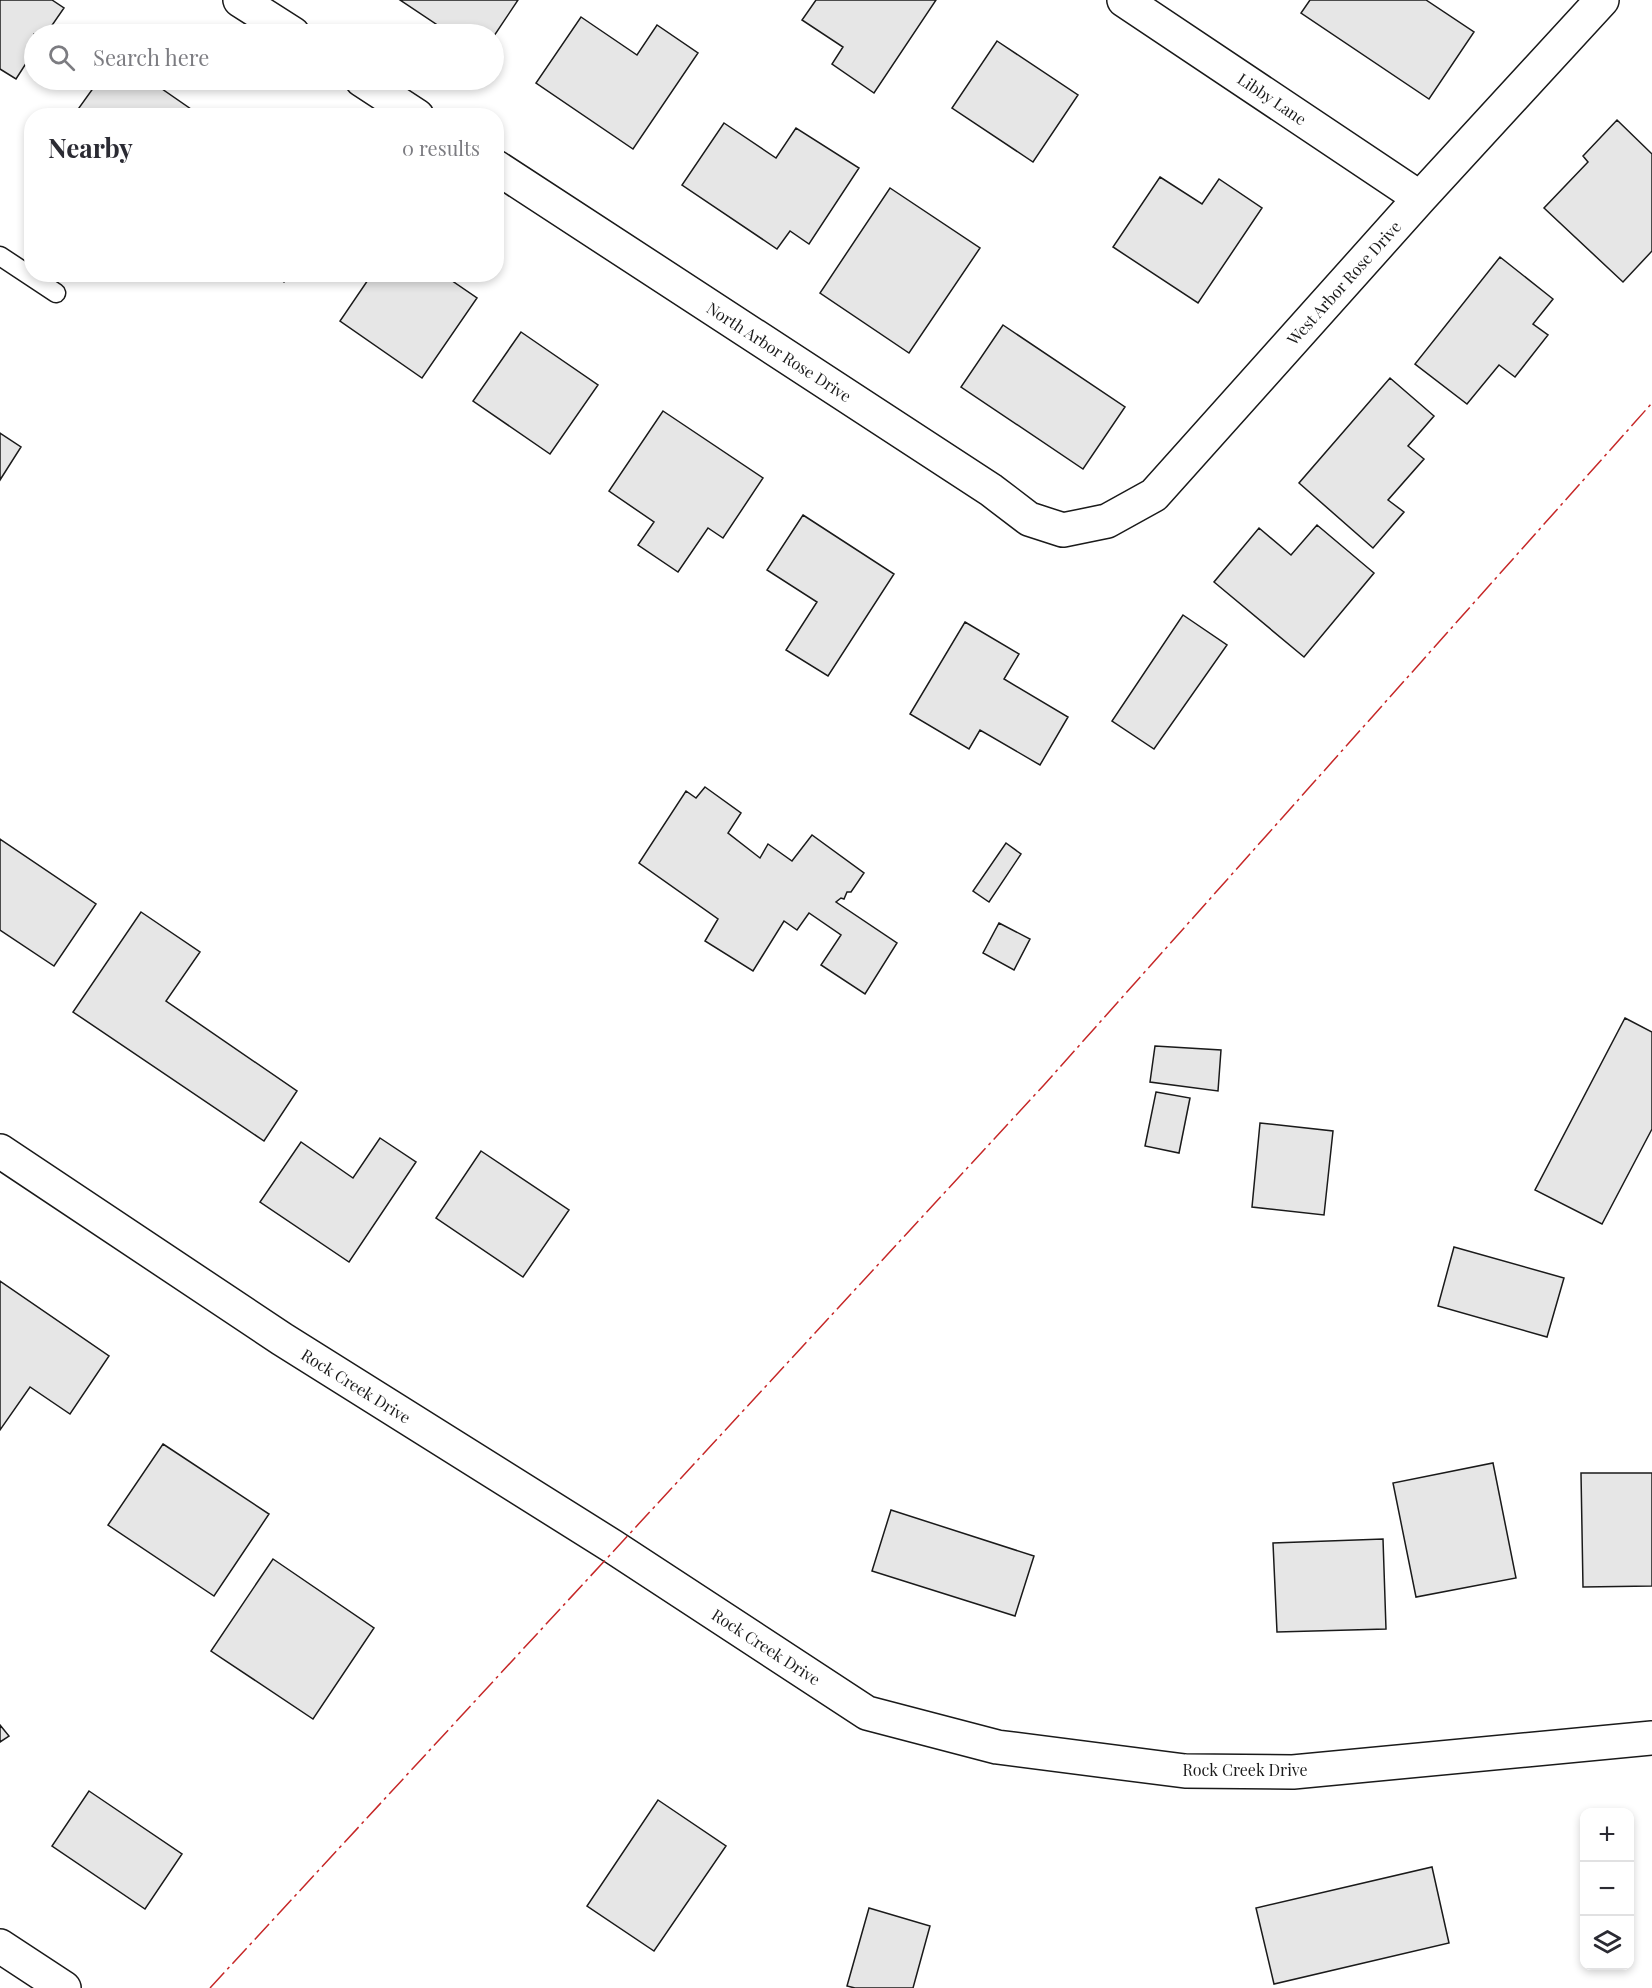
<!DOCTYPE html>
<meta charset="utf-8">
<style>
body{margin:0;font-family:"Playfair Display",serif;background:#f2f2f3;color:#2b2b33}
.controls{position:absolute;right:18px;bottom:18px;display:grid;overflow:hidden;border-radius:12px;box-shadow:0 3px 9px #0003}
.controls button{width:54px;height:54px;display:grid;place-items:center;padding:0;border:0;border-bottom:2px solid #e1e1e2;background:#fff;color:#2b2b33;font:30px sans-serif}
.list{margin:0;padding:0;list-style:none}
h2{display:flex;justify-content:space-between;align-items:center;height:78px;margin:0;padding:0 24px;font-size:26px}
h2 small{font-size:20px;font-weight:400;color:#7c7c81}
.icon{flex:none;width:33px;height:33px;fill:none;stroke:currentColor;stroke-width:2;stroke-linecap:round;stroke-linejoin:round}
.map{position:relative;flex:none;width:1652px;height:1988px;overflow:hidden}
.search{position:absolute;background:#fff;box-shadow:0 3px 9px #0003;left:24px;top:24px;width:480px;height:66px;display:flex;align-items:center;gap:15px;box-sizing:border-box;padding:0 21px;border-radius:33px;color:#7c7c81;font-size:22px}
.panel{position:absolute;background:#fff;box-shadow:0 3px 9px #0003;left:24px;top:108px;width:480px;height:174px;border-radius:24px}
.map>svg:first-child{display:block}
.building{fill:#e6e6e6;stroke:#1a1a1a;stroke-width:1.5}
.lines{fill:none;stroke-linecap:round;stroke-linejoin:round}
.service-casing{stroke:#1a1a1a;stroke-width:21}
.minor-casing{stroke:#1a1a1a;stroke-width:36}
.service{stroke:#fff;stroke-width:18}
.minor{stroke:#fff;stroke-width:33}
.power{stroke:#c62828;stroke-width:1.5;stroke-dasharray:21 4.5 3 4.5;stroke-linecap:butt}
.labels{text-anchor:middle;stroke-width:4.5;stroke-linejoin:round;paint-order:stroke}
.street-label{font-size:16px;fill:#1a1a1a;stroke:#fff}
</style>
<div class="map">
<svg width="1652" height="1988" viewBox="0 0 1652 1988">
<rect width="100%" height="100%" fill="#fff"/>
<path class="building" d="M0,0H52L64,8L46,34H34V51L16,79L0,69Z
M400,0H518L494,36L451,34Z
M816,0H936L874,93L832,64L843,47L802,20Z
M1310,0H1426L1474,32L1429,99L1301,13Z
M581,17L637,55L657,25L698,53L633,149L536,83Z
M997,41L1078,95L1033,162L952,108Z
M99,80H149L201,116H81L76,112Z
M1617,120L1652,154V251L1623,282L1544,208L1588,162L1583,156Z
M724,123L776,158L796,128L859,168L809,244L790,231L777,249L682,185Z
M1160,177L1202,204L1219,179L1262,208L1198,303L1113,247Z
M890,188L980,248L909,353L820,293Z
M1500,257L1553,299L1533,324L1548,335L1515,377L1499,365L1467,404L1415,364Z
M273,274H290L284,282Z
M372,274H442L477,298L422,378L340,321Z
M1003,325L1125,407L1083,469L961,387Z
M521,332L598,385L550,454L473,401Z
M1390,378L1434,416L1408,446L1424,459L1388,500L1404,512L1373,548L1299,483Z
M663,411L763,478L723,538L708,528L678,572L638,545L654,522L609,491Z
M0,433L21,447L0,480Z
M803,515L894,574L828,676L786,650L817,602L767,570Z
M1317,525L1374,573L1304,657L1214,582L1259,528L1291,555Z
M1183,615L1227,645L1154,749L1112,721Z
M965,622L1019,654L1004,679L1068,717L1040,765L980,730L969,749L910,714Z
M705,787L741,813L728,833L760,858L768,844L792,861L812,835L864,873L851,892H847L844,899L841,898L836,902L897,943L865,994L821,965L841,935L809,913L797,930L784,921L753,971L705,941L718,919L639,863L686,791L696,798Z
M0,839L96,904L54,966L0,930Z
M1006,843L1021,854L989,902L973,891Z
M141,912L200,952L166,1001L297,1091L264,1141L73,1012Z
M999,923L1030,939L1014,970L983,953Z
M1625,1018L1652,1032V1129L1602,1224L1535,1190Z
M1155,1046L1221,1050L1218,1091L1150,1082Z
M1156,1092L1190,1098L1179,1153L1145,1146Z
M1260,1123L1333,1131L1324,1215L1252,1207Z
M380,1138L416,1162L349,1262L260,1202L301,1142L353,1178Z
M481,1151L569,1210L523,1277L436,1218Z
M1454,1247L1564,1278L1547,1337L1438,1306Z
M0,1281L109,1356L70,1414L30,1387L0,1430Z
M163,1444L269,1514L214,1596L108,1525Z
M1493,1463L1516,1578L1416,1597L1393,1483Z
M1581,1473H1652V1586L1583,1587Z
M891,1510L1034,1556L1015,1616L872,1571Z
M1383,1539L1386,1629L1277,1632L1273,1543Z
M273,1559L374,1628L313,1719L211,1651Z
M0,1725L9,1736L0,1742Z
M89,1791L182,1854L145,1909L52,1846Z
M658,1800L726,1846L654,1951L587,1906Z
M1432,1867L1449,1943L1274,1984L1256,1908Z
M869,1908L930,1926L913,1988H855L847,1986Z"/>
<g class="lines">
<g class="service-casing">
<path id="service" d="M0,256L56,293"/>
</g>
<g class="minor-casing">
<path id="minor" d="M240,0L293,34
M1124,0L1420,198
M362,80L417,116
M496,167L991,490L1029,519L1063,530L1107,521L1154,495L1420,198L1602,0
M0,1151L282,1339L612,1546L867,1713L997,1747L1185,1771L1293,1772L1652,1738
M0,1946L64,1988"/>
</g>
<use href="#service" class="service"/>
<use href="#minor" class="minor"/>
<path class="power" d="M210,1988L1044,1085L1652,403"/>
</g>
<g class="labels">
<g class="street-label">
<text transform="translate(1272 99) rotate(34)" y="6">Libby Lane</text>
<text transform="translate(1344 283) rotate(-48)" y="6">West Arbor Rose Drive</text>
<text transform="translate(779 352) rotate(33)" y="6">North Arbor Rose Drive</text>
<text transform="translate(356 1386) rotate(32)" y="6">Rock Creek Drive</text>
<text transform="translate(766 1647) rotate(33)" y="6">Rock Creek Drive</text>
<text x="1245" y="1776">Rock Creek Drive</text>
</g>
</g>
</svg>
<div class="controls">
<button>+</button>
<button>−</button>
<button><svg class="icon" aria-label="layers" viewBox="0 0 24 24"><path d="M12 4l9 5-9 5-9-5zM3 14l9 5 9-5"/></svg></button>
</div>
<div class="search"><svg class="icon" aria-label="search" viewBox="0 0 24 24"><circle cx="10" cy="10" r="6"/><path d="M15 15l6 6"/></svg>Search here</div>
<section class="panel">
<h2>Nearby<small>0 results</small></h2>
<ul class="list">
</ul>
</section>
</div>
